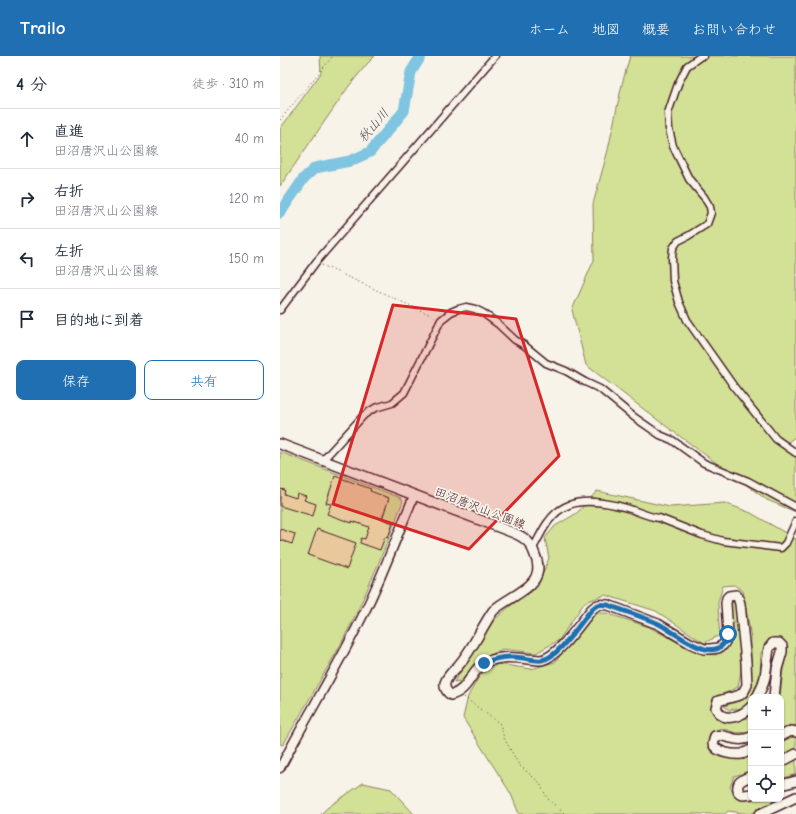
<!DOCTYPE html>
<html lang="ja">
<meta charset="utf-8">
<style>
body{margin:0;font-family:"Comic Neue","Klee One",sans-serif;background:#f6f6f7;color:#1f2937}
.controls{position:absolute;right:12px;bottom:12px;display:grid;overflow:hidden;border-radius:8px;box-shadow:0 1px 3px #0004}
.controls button{width:36px;height:36px;display:grid;place-items:center;padding:0;border:0;border-bottom:1px solid #e0e1e3;background:#fff;color:#1f2937;font:20px sans-serif}
.stop{position:absolute;width:12px;height:12px;margin:-9px;border:3px solid #1f6fb2;border-radius:50%;background:#fff}
.stop.end{background:#1f6fb2;border-color:#fff;box-shadow:0 1px 4px #0008}
.list{margin:0;padding:0;list-style:none}
h2{display:flex;justify-content:space-between;align-items:center;height:52px;margin:0;padding:0 16px;font-size:17px}
h2 small{font-size:13px;font-weight:400;color:#747a83}
.list li{display:grid;grid-template-columns:26px 1fr auto;gap:12px;align-items:center;box-sizing:border-box;height:60px;padding:0 16px;border-top:1px solid #e0e1e3}
.list b{display:block;font-size:15px;white-space:nowrap}
.list p{margin:0;font-size:13px;white-space:nowrap;color:#747a83}
.list em{font-size:13px;font-style:normal;color:#747a83}
.actions{display:flex;gap:8px;padding:12px 16px}
.actions a{flex:1;padding:9px 0;border:1px solid #1f6fb2;border-radius:8px;text-align:center;font-size:14px;color:#1f6fb2}
.actions .main{background:#1f6fb2;color:#fff}
.icon{flex:none;width:22px;height:22px;fill:none;stroke:currentColor;stroke-width:2;stroke-linecap:round;stroke-linejoin:round}
.map{position:relative;flex:none;width:516px;height:758px;overflow:hidden}
header{display:flex;align-items:center;gap:24px;box-sizing:border-box;height:56px;padding:0 20px;background:#1f6fb2;color:#fff}
header strong{font-size:19px}
nav{display:flex;gap:22px;margin-inline-start:auto;font-size:14px}
main{display:flex}
aside{flex:1;background:#fff}
.map>svg:first-child{display:block}
.green{fill:#d2e195;stroke:#8e8060}
.lines{fill:none;stroke-linecap:round;stroke-linejoin:round}
.river{stroke:#7fc4e0;stroke-width:11}
.building{fill:#e9c99c;stroke:#4a1f2b}
.minor-casing{stroke:#4a1f2b;stroke-width:9}
.tertiary-casing{stroke:#4a1f2b;stroke-width:11}
.secondary-casing{stroke:#4a1f2b;stroke-width:12}
.path{stroke:#4a1f2b;stroke-width:1;stroke-dasharray:1 3;stroke-linecap:butt}
.minor{stroke:#f7f3e8;stroke-width:6}
.tertiary{stroke:#f7f3e8;stroke-width:8}
.secondary{stroke:#f7f3e8;stroke-width:9}
.route{stroke:#1f6fb2;stroke-width:5}
.marked{fill:#d62828;fill-opacity:0.2;stroke:#d62828;stroke-width:3;stroke-linejoin:round}
.labels{text-anchor:middle;stroke-width:3.5;stroke-linejoin:round;paint-order:stroke}
.street-label{font-size:12px;fill:#4a1f2b;stroke:#f7f3e8}
.water-label{font-size:13px;font-style:italic;fill:#5a5161;stroke:#f7f3e8}
</style>
<header>
<strong>Trailo</strong>
<nav><a>ホーム</a><a>地図</a><a>概要</a><a>お問い合わせ</a></nav>
</header>
<main>
<aside>
<h2>4 分<small>徒歩 · 310 m</small></h2>
<ul class="list">
<li><svg class="icon" aria-label="ahead" viewBox="0 0 24 24"><path d="M12 20V5M6 11l6-6 6 6"/></svg><div><b>直進</b><p>田沼唐沢山公園線</p></div><em>40 m</em></li>
<li><svg class="icon" aria-label="right" viewBox="0 0 24 24"><path d="M7 20v-9h11M14 6l5 5-5 5"/></svg><div><b>右折</b><p>田沼唐沢山公園線</p></div><em>120 m</em></li>
<li><svg class="icon" aria-label="left" viewBox="0 0 24 24"><path d="M17 20v-9H6M10 6l-5 5 5 5"/></svg><div><b>左折</b><p>田沼唐沢山公園線</p></div><em>150 m</em></li>
<li><svg class="icon" aria-label="arrive" viewBox="0 0 24 24"><path d="M6 21V4h12l-3 4 3 4H6"/></svg><div><b>目的地に到着</b></div></li>
</ul>
<div class="actions"><a class="main">保存</a><a>共有</a></div>
</aside>
<div class="map">
<svg width="516" height="758" viewBox="0 0 516 758">
<rect width="100%" height="100%" fill="#f7f3e8"/>
<filter id="ink" filterUnits="userSpaceOnUse"><feTurbulence type="fractalNoise" baseFrequency=".025" numOctaves="2"/><feDisplacementMap in="SourceGraphic" scale="8" xChannelSelector="R" yChannelSelector="G"/><feConvolveMatrix kernelMatrix="1 2 1 2 8 2 1 2 1" color-interpolation-filters="sRGB"/></filter>
<g filter="url(#ink)">
<path class="green" d="M40,0H95L87,8L69,30L0,130V73L41,17Z
M350,0H516V380L507,387L516,393V456L487,444L379,365L306,309L292,254L314,204L313,148L328,94L342,28Z
M0,396L121,442L123,445C105,493 85,542 61,588C42,622 22,655 3,689L0,688Z
M317,435L390,451L445,447L471,457L516,483V670L509,669L501,675V641H500L503,613L508,590L501,582L488,585L481,597L480,619L474,635L464,652L449,654L444,650L467,642L471,622V582L463,535L454,529L443,530L438,546L439,569L440,579L424,587L376,555L325,539L305,546L279,584L256,597L222,593L196,607L181,625L174,626L213,565L229,551L258,530L269,502L265,482L275,470L297,457Z
M452,546H454L458,552L461,615L458,631L435,642L434,652L441,665L468,662L471,658V674L469,676L456,677L441,672L430,677L428,688L434,696L471,697V715L454,720L450,731C452,734 455,739 458,741C467,746 482,743 493,743L492,749L470,758L448,755L445,758H239L231,738L183,662L188,640L200,619L218,608L251,613L275,606L314,557H326L369,571L418,597L436,599L449,589L451,573L449,551Z
M510,680L516,681V691L512,695L501,700V684Z
M516,703V718L501,723V711Z
M83,727L111,733L134,758H41L47,752Z"/>
<g class="lines">
<path class="river" d="M0,157L24,122L35,112L70,105L90,96L124,55L131,16L141,0"/>
</g>
<path class="building" d="M55,420L91,433L90,435L109,442L102,463L113,467L108,482L105,481L100,494L80,487L81,482L85,483L89,471L72,465V467L47,458L51,448L46,447Z
M0,433L5,434L4,438L16,442L17,437L26,440L24,444L36,448L33,460L0,450Z
M0,473L15,478L12,488L0,484Z
M37,473L76,487L67,513L28,499Z"/>
<g class="lines">
<g class="minor-casing">
<path id="minor" d="M424,0H421L407,10L398,28L388,57L389,73L393,90L409,123L424,141L430,151L431,157L427,168L408,180L398,185L393,192L392,202L393,225L399,246L407,264L455,332L496,383L516,397
M0,254L36,206L215,0
M43,404L84,359L95,352L112,347L124,337L161,264L171,256L178,253L186,251L195,253L203,257L218,268L235,284L244,289L266,307L286,315L305,326L320,333L354,361L380,379L392,384L424,407L468,425L516,451
M253,492C258,484 262,474 268,466C273,459 281,452 289,449C307,442 335,448 353,454C361,457 370,461 379,462L422,479L443,485L501,492L506,487L516,465"/>
</g>
<g class="tertiary-casing">
<path id="tertiary" d="M0,712C26,662 55,615 80,565C101,525 116,481 134,440"/>
</g>
<g class="secondary-casing">
<path id="secondary" d="M0,388L234,477C246,482 251,487 255,499C269,531 230,538 213,555C200,574 193,593 178,610C173,615 167,620 165,627C164,633 167,636 171,639C190,634 190,614 206,606C220,600 233,601 248,603C252,603 256,604 260,604C277,603 301,566 312,553C317,548 320,548 328,549L378,568L410,587L424,593H430L438,592L443,589L446,584L448,578L446,547L447,542L449,540L456,539L458,541L460,548L466,606L467,629L464,635L460,639L438,645L436,652C437,653 439,657 440,658C449,666 464,658 471,651
M477,641L482,631L485,621L489,592L493,587H499L502,590V596L497,613L494,641
M501,680L511,675L516,676
M471,681C465,684 458,684 451,682C445,681 441,678 435,680L433,688C437,697 453,699 462,698C465,697 468,695 471,694
M501,706L516,698
M471,720C467,722 461,724 459,727C458,729 457,731 458,733C458,741 465,739 471,738
M501,729L516,725
M480,758L516,741"/>
</g>
<path class="path" d="M0,64L53,0
M42,209L155,261
M184,641L220,668L224,682L239,709L259,726L268,743L285,758"/>
<use href="#minor" class="minor"/>
<use href="#tertiary" class="tertiary"/>
<use href="#secondary" class="secondary"/>
</g>
</g>
<g class="lines" filter="url(#ink)">
<path class="route" d="M204,607C218,601 228,600 243,602C249,603 256,605 262,604C279,601 300,567 312,553C317,548 320,548 328,549C344,555 361,560 377,567C396,576 438,615 448,578"/>
</g>
<path class="marked" d="M113,249L236,263L279,400L189,493L53,448Z"/>
<g class="labels">
<g class="street-label">
<text transform="translate(200 452) rotate(21)" y="4">田沼唐沢山公園線</text>
</g>
<g class="water-label">
<text transform="translate(93 69) rotate(-49)" y="5">秋山川</text>
</g>
</g>
</svg>
<div class="controls">
<button>+</button>
<button>−</button>
<button><svg class="icon" aria-label="locate" viewBox="0 0 24 24"><circle cx="12" cy="12" r="6"/><path d="M12 2v4M12 18v4M2 12h4M18 12h4"/></svg></button>
</div>
<div class="stop" style="left:448px;top:578px"></div>
<div class="stop end" style="left:204px;top:607px"></div>
</div>
</main>
